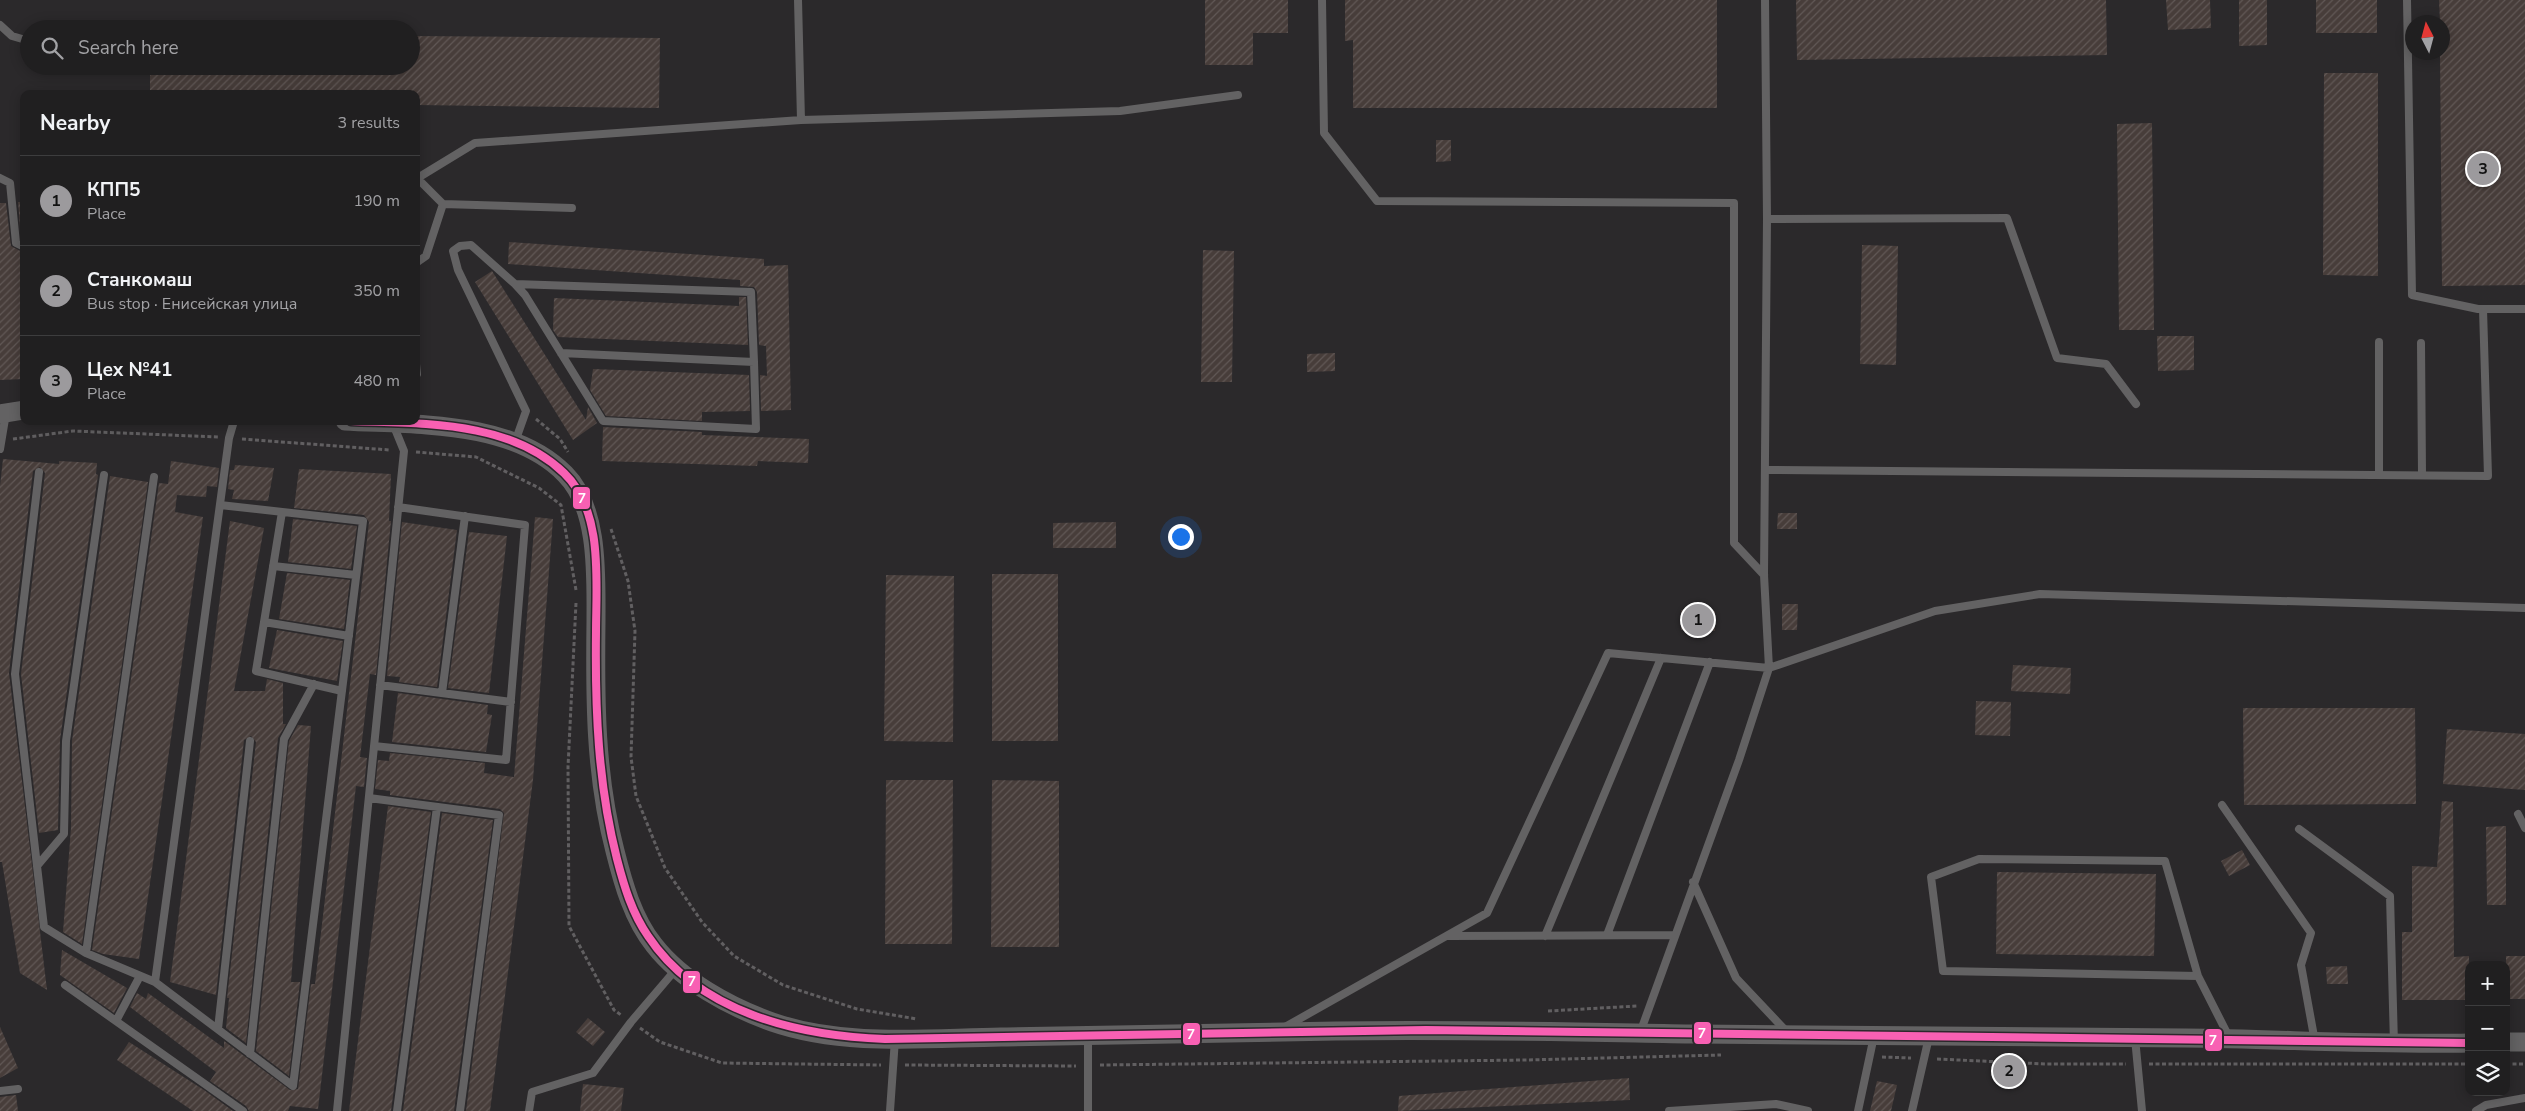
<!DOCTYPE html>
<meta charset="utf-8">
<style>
body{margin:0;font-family:"Nunito Sans",sans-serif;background:#282729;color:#f1f3f6}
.controls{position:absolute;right:15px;bottom:15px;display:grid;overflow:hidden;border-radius:10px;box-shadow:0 2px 12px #0003}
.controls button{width:45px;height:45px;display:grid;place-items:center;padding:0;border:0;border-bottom:1px solid #3d3d3e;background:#201f20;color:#f1f3f6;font:25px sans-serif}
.compass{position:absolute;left:2405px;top:15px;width:45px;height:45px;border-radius:50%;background:#201f20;box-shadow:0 2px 12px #0003;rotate:354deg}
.you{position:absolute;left:1180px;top:536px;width:18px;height:18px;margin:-12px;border:4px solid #fff;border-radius:50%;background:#1a73e8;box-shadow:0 0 0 8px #1a73e833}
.badge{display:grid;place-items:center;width:32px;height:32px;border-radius:50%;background:#9c9a9d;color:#111;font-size:16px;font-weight:700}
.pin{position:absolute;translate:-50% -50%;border:2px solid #fff;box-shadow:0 1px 5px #0006}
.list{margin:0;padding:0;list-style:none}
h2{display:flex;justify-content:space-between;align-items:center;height:65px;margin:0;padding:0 20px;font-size:21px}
h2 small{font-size:16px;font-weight:400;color:#a2a2a5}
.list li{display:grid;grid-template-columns:32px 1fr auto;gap:15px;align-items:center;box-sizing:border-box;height:90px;padding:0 20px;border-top:1px solid #3d3d3e}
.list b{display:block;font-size:19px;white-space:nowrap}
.list p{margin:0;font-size:16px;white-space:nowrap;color:#a2a2a5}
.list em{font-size:16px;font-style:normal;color:#a2a2a5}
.icon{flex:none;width:28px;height:28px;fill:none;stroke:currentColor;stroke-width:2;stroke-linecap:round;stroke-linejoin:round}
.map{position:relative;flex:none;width:2525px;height:1111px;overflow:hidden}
.search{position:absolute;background:#201f20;box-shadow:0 2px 12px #0003;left:20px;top:20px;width:400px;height:55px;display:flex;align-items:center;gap:12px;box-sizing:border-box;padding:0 18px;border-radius:28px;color:#a2a2a5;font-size:19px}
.panel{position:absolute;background:#201f20;box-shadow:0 2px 12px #0003;left:20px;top:90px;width:400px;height:335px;border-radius:10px}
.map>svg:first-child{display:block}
.building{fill:url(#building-hatch)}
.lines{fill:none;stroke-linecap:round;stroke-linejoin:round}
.path{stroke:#615f61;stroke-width:3;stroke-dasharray:4 2.5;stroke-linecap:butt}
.service{stroke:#636263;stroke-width:8}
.tertiary{stroke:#636263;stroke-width:19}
.bus-1-casing{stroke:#2c282c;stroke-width:11}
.bus-1{stroke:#f860b3;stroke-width:8}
.line-badge{stroke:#2c282c;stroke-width:2}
.badge-label{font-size:14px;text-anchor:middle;font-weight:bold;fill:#fff}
</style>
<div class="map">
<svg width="2525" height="1111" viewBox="0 0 2525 1111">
<defs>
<pattern id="building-hatch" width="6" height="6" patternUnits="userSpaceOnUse" patternTransform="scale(1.25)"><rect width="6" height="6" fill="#473d3a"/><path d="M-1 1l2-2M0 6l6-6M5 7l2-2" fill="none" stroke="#615856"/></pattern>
</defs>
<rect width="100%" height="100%" fill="#2b292b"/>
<path class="building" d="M1205,0H1288V33H1253V65H1205Z
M1345,0H1717V108H1353V40L1345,41Z
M1796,0H2106L2107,55L1797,60Z
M2166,0H2210L2211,28L2168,30Z
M2239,0H2267V45L2239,46Z
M2316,0H2377V33H2316Z
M2439,0H2525V285L2442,286L2440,52H2442V22H2440Z
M411,36L660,38L659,108L416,105V94H150V66H411Z
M2324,73H2378V276L2323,275Z
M2152,123L2154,330H2119L2117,124Z
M1436,140H1451V161L1436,162Z
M18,202H24V241L21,239Z
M0,203H6L11,246L24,253V379L0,380Z
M509,242L764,259V266L788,265L791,410L761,411L760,375L767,376L766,346L759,345L757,292L754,287L740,286V280L508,264Z
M1862,245L1898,246L1896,365L1860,364Z
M1203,250L1234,251L1232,382H1201Z
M492,271L586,420L588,407L597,423L573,440L475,282Z
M739,297H746L748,345L558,337L553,330L554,298L739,306Z
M2157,336H2194V370L2158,371Z
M1335,353V371L1307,372V354Z
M593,369L749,375L750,411L702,412V421L606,416L590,390Z
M603,427L702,432V435L809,439L808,463L758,461L757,466L602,461Z
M3,459L59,464V461L97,463L96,474L98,475L60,740L58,830L39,833L21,674L45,473L40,467L33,471L9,673L47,990L20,973L2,862H0V486Z
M171,461L219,468L217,487L207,486L206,497L177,495L175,512L203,517L139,959L103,954L92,950L159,483L168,484Z
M235,465L274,468L268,501L232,499L234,490L228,489L230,470H234Z
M299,469L391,474L389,521H391L376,675L370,674L360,757L367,758L364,787L356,786L318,1109L290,1106L288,1111H249L246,1106L210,1081L216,1072L130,1007L137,993L146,999L148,993L224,1048V1041L290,1090L298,1089L311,984H315L369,522L364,515L294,508Z
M110,476L148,482L82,944L63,932L71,828L72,741Z
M1778,513H1797V529H1777Z
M535,517L553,519L533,780L490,1111H466L504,813L500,809L390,795V791L375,789L378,760L389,761L390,753L485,763L484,773L514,777Z
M293,519L357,526L351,569L288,562Z
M230,521L264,528L234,691H265L267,679L283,683V724H286L278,738L246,1043L226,1028L229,998H227L256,742L251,736L244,740L216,995L170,982Z
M402,522L457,530L437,687L399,682L400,677L387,676Z
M1116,522V548H1053V523Z
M469,532L507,536L489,693L448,688Z
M287,573L350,580L344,629L279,619Z
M992,574H1058V741H992Z
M886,575L954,576L953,742L884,741Z
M1782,604H1798L1797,630H1782Z
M1681,610L1715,611V631L1681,630Z
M277,630L343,641L337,681L269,668Z
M2013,665L2071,668L2070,694L2011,691Z
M398,693L488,705L487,714L492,715L486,752L392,742Z
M1976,701L2011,702L2010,736L1975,735Z
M2243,708H2415L2416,804L2244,805Z
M298,725L311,726L291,982H300L289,1076L256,1051L289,741Z
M2447,729L2525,734V790L2443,784Z
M886,780H953L952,944H885Z
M992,780L1059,781V947H991Z
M2442,801L2453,802L2454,957L2469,956V1000H2402V932H2412V866L2437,867Z
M388,806L431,812L391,1111H349Z
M442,813L493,820L454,1111H403Z
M2506,826V905H2487L2486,827Z
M2242,850L2250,865L2229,876L2221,861Z
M1997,872L2156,874L2154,956L1996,954Z
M62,950L127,988L114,1013L60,975Z
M2506,956H2525V999H2506Z
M2347,966L2348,984H2327L2326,967Z
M588,1018L605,1032L593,1046L576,1032Z
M0,1027L18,1068L0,1078Z
M129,1042L204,1090L233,1111H193L117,1060Z
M1629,1078L1630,1100L1398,1111L1399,1096Z
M1877,1081L1897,1085L1891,1111H1870Z
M583,1084L624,1088L621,1111H580Z
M16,1095L18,1111H0V1097Z"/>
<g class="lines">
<path class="path" d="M536,419L560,439L568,452
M13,439L73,431L218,437
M242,439L390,450
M416,452L476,457L539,488L561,505L576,590
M611,529L628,581L635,631L631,757L636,796L665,868L702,922L734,956L783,985L857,1009L917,1019
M576,603L568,767L569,926L614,1010L621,1015
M1548,1011L1637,1006
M640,1028L660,1042L722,1063L881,1065
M1882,1057L1911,1058
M1937,1059L2046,1064H2126
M2149,1064H2469
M2506,1064H2525
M905,1065L1076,1066
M1100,1065L1526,1060L1721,1055"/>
<path class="service" d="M798,0L801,120
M1322,0L1324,133L1377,201L1734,203V543L1764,575
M2407,0L2412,295L2478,309H2525
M0,25L12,36L29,41
M0,178L10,183L16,243L24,247
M417,178L443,204
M416,179L475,143L801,120L1120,111L1238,95
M1767,219L2007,218L2057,358L2106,364L2136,404
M416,263L426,256L443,204L572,208
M515,284L525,295L603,421L756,429L754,362
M2379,342V475
M2421,343L2422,475
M416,364L417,374
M515,442L526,411L458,270L453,251L460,246L471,245L515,284L751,292L754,362L561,353
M0,449L6,413
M1765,470L2488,476L2483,309
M39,472L15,674L44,927L86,953L155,982L293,1086L363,521L220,505
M282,512L256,671L342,691
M273,566L356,575
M264,622L349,636
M380,685L511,702
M442,693L465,516
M374,746L506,760L525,525L398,507
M369,798L499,815L460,1111
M2222,805L2311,933L2301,965L2315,1042
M2518,814L2525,828
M2299,829L2390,896L2394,1044
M37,866L64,834L66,741L104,475
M1693,882L1736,978L1787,1032
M1607,935L1710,662
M1448,936L1675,935
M1545,936L1661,658
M86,953L154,477
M2198,976L2165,861L1979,859L1931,877L1943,971L2198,976L2229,1037
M155,982L229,438L234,421
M65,985L243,1111
M116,1021L140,976
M1285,1027L1487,913L1608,653L1769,668L1935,611L2040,594L2525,608
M218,1029L250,741
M1640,1033L1739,760L1769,668L1764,575L1767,219L1765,0
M1088,1035V1111
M2135,1038L2142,1111
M250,1054L284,739L314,684
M0,1091L18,1089
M337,1111L404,451L393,424
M397,1111L437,807
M529,1111L532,1092L593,1073L631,1022L677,968
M890,1111L895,1039
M1669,1111L1776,1104L1808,1111
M1858,1111L1874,1036
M1912,1111L1929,1037
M2476,1111L2486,1105L2525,1098"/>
<path class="tertiary" d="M0,414L24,410
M345,421C415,425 512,420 565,474C599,508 596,575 596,621C595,699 595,775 615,851C623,883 633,919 654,945C682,981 730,1007 772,1022C844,1047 926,1038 1001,1037C1113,1035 1225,1032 1336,1031C1456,1029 1576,1032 1697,1034C1860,1035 2023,1036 2186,1038C2280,1039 2374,1045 2469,1043
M2506,1042H2525"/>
<g class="bus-1-casing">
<path id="bus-1" d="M351,421C422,424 509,420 564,473C604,511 596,582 596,632C595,709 598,785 617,859C624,886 632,913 648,936C699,1013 799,1036 885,1039L1426,1030L2469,1043"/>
</g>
<use href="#bus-1" class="bus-1"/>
</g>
<g class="line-badge">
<rect x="572" y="486" width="19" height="24" rx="5" fill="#f860b3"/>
<rect x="682" y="970" width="19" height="24" rx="5" fill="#f860b3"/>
<rect x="1693" y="1021" width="19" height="24" rx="5" fill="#f860b3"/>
<rect x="1182" y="1022" width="19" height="24" rx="5" fill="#f860b3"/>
<rect x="2204" y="1028" width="19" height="24" rx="5" fill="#f860b3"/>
</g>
<g class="badge-label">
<text x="582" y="503">7</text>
<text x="692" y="986">7</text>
<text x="1702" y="1038">7</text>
<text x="1191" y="1039">7</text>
<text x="2213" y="1045">7</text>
</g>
</svg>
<div class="controls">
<button>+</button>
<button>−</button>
<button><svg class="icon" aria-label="layers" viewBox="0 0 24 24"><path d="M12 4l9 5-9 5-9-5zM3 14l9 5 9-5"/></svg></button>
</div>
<svg class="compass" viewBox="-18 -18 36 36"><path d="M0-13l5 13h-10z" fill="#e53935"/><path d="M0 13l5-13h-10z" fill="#a2a2a5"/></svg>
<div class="you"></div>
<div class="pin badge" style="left:1698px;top:620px">1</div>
<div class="pin badge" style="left:2009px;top:1071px">2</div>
<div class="pin badge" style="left:2483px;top:169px">3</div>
<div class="search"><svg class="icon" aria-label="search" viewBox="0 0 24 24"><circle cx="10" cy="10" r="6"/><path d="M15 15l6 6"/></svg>Search here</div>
<section class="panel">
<h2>Nearby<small>3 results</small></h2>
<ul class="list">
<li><span class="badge">1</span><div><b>КПП5</b><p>Place</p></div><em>190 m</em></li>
<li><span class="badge">2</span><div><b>Станкомаш</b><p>Bus stop · Енисейская улица</p></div><em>350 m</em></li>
<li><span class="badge">3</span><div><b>Цех №41</b><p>Place</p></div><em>480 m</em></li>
</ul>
</section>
</div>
